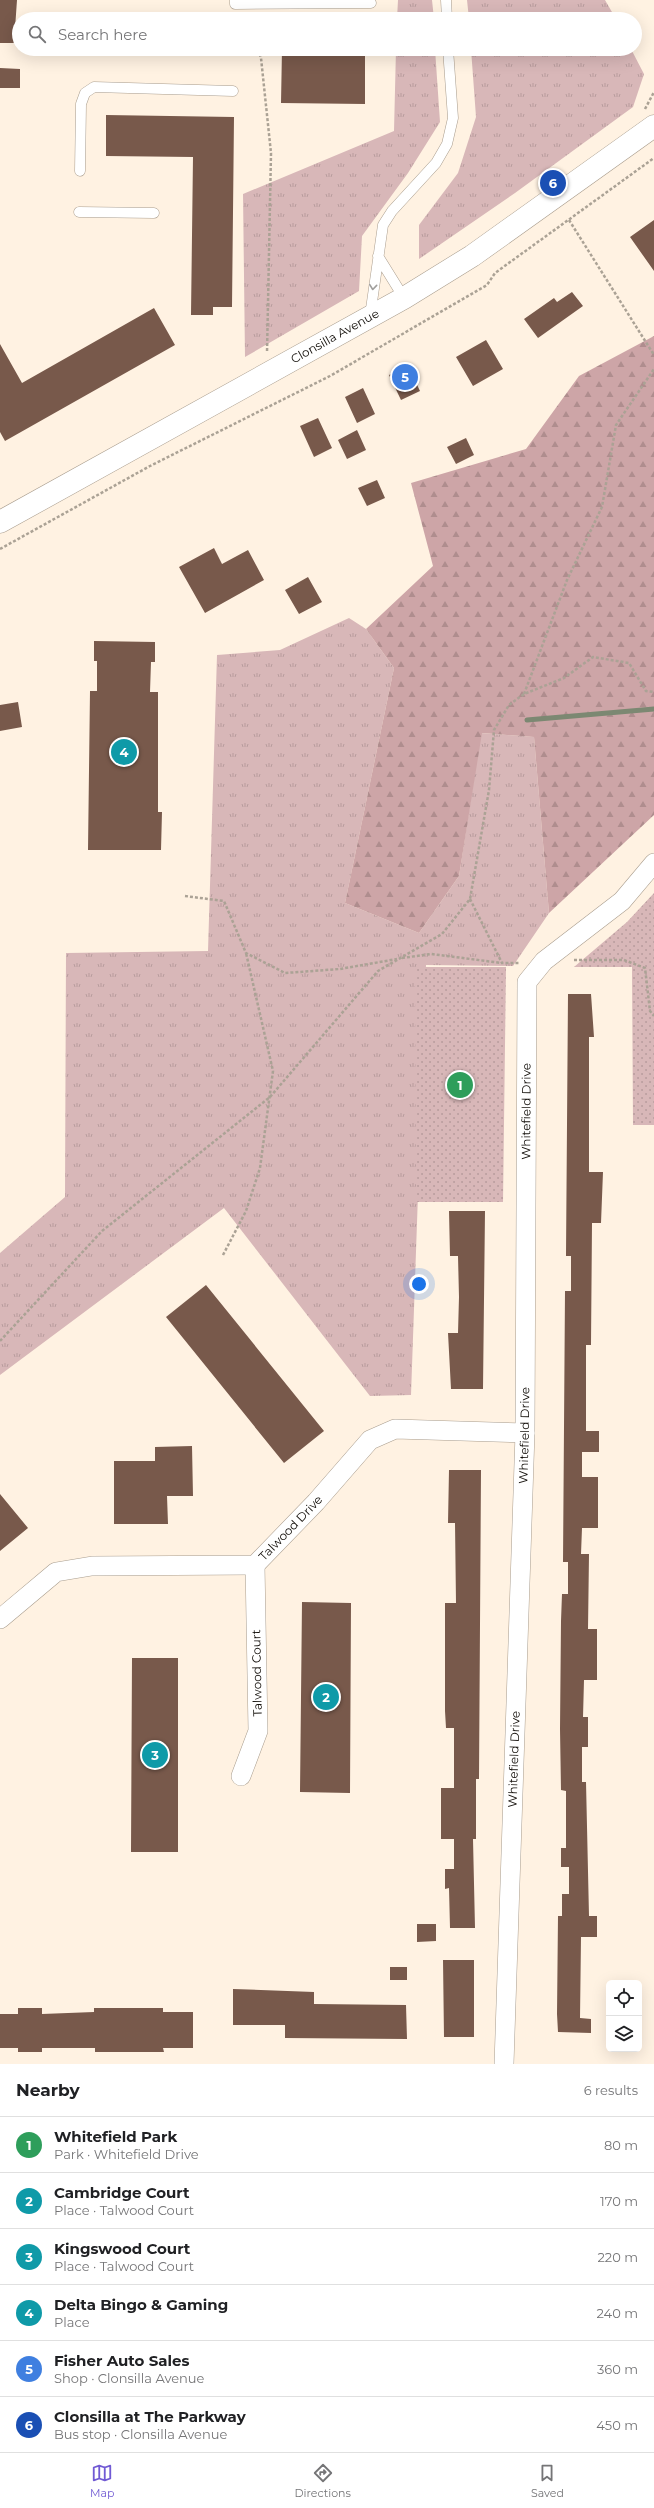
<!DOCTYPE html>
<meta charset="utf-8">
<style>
body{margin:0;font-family:Montserrat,sans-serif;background:#f6f6f6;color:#202124}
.controls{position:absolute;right:12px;bottom:12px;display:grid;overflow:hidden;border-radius:6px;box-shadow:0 4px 16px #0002}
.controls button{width:36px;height:36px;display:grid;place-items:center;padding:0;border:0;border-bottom:1px solid #e0e0e0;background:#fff;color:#202124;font:20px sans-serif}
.you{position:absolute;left:419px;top:1284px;width:14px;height:14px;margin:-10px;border:3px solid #fff;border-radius:50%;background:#1a73e8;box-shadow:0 0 0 6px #1a73e833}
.badge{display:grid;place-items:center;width:26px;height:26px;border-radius:50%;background:#715ad4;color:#fff;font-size:13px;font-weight:700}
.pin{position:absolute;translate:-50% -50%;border:2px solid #fff;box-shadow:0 1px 4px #0006}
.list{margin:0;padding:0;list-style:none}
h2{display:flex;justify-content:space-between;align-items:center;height:52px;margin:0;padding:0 16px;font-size:17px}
h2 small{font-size:13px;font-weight:400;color:#757577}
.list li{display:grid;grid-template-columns:26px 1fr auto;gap:12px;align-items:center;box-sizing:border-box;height:56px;padding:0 16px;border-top:1px solid #e0e0e0}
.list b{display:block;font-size:15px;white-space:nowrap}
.list p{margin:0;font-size:13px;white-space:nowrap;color:#757577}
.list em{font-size:13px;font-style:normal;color:#757577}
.icon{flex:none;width:22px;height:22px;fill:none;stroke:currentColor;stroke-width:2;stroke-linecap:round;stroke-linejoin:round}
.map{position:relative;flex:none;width:654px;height:2064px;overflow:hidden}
.search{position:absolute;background:#fff;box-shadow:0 4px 16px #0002;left:12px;right:12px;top:12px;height:44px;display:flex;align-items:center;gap:10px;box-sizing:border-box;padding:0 14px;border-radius:22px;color:#757577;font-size:15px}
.sheet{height:388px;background:#fff}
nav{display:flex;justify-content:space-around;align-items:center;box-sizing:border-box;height:56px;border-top:1px solid #e0e0e0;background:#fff;font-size:11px;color:#757577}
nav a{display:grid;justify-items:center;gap:2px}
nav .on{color:#715ad4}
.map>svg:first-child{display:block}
.grass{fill:url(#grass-tufts)}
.forest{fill:url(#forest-firs)}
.park{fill:url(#park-dots)}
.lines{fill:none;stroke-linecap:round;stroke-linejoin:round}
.stream{stroke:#7c8872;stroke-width:5}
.building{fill:#78594b}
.lane-casing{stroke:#a99d8e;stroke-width:11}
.street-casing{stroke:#a99d8e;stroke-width:20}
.secondary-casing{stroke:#a99d8e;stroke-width:23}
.path{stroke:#aba295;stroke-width:2.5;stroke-dasharray:3 2;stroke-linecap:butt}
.lane{stroke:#fff;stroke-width:10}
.street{stroke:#fff;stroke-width:19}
.secondary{stroke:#fff;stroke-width:22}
.oneway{stroke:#a09f9d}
.labels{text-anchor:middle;stroke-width:3;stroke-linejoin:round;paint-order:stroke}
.street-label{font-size:12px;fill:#120e09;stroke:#fff}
</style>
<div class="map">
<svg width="654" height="2064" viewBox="0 0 654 2064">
<defs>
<pattern id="grass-tufts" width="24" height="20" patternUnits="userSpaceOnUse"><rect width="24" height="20" fill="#d8b7b8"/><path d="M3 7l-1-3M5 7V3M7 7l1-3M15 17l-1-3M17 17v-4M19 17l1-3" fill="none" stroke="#b89c9d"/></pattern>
<pattern id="forest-firs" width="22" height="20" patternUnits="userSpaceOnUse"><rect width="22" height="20" fill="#cda5a7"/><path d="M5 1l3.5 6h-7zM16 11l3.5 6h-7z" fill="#af8d8e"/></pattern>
<pattern id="park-dots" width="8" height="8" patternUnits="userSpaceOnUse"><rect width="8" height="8" fill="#d8b7b8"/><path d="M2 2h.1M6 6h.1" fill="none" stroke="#b89c9d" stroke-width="1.8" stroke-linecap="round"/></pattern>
</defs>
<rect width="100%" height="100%" fill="#fff2e2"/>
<path class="grass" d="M398,0H432L434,19H397Z
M467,0H605L616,19H469Z
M396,49H435L440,122L408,173L362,236L359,291L245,357L243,194L394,131Z
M471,49H631L644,74L633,107L515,193L419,259V225L458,173L476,117Z
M349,618L366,629L394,668L345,903L419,933L459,876L481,733L534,737L549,913L513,966L426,965L411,1395L370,1396L224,1208L0,1375V1253L65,1197L66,953L208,951L217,655L280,650Z"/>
<path class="forest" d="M654,336V815L549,913L534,737L482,733L459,876L419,933L345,903L394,668L366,629L433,566L411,483L526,449L579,376Z"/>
<path class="park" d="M654,893V1125H633L632,967H574L627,922Z
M415,967H506L503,1202H416Z"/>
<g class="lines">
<path class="stream" d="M527,720L654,709"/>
</g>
<path class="building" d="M0,0H17L14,43H0Z
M282,49H365V104L281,103Z
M0,68L20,69V88H0Z
M106,115L234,117L232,307H213V315H191L193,157L106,156Z
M654,220V271L630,237Z
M572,292L583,306L538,338L524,319L554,298L557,302Z
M154,308L175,345L5,441L0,432V344L22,383Z
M486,340L503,369L473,386L456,357Z
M408,366L420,391L401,400L389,375Z
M363,388L375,414L357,423L345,397Z
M318,418L332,448L314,457L300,426Z
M357,430L366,450L347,459L338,440Z
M466,438L474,455L456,464L447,447Z
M377,480L385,498L367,506L358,488Z
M214,548L222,564L248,550L264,580L205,613L179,567Z
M308,577L322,602L299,614L285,590Z
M94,641L155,642V662H151L150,692H158V812H162L161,850H88L90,691H97V661H94Z
M18,702L22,727L0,731V705Z
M568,994H591L594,1037H589V1172H603L601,1223H592L591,1345H586V1431H599V1452H582V1477H598V1528H582L581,1554H589L588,1629H597V1680H584L583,1717H588V1747H582V1782H586L589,1916H597V1937H581L580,2018L591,2019V2033L558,2032L557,2014L558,1916H562V1894H569V1867H561V1848H566V1791L561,1790L560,1729L561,1621L562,1594H568V1562H563L565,1291H571V1256H566Z
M449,1211H485L483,1389H451L448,1333H458L459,1297L458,1256H450Z
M206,1285L324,1431L284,1463L166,1317Z
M192,1446L193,1496H167L168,1524H114V1461H155V1447Z
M449,1470H481L479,1779H476V1839H473L475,1928H450L449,1888L445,1889V1869H454V1839H441V1788H454V1728H446L445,1711V1603H456L455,1523H448Z
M0,1494L28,1528L0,1551Z
M302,1602L351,1603L350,1793L300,1792Z
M132,1658H178V1852H131Z
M417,1924H436V1941L417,1942Z
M443,1960H474V2037H444Z
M390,1967H407V1980H390Z
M233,1989L314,1992V2004L406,2005L407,2039L285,2038V2025H233Z
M18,2008H42V2014L94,2012V2008H163V2012H193V2048H163L164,2052H95V2048H42V2052H18V2048H0V2014H18Z"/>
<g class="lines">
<g class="lane-casing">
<path id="lane" d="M235,0V4L371,3
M446,0L447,19
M80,171L81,104L85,93L94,87L233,91
M79,212L154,213
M378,256L404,298
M370,316L383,225L392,211L436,163L447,144L453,118L448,49"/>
</g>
<g class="street-casing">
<g id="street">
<path id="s1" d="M0,1619L56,1572L92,1566L255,1565L316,1502L370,1440L395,1429L525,1433"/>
<path d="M241,1776L258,1731L255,1565"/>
<path id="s2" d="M504,2064L525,1433L527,982L544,961L622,901L654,863"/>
</g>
</g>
<g class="secondary-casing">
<g id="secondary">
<path id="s3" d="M0,522L404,298L472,256L654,126"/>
</g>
</g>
<path class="path" d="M258,49L261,58L271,153L267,353
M645,109L654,92
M569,220L654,355
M0,549L150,466L330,376L487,285L495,273L654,158
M524,694L567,580L602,507L616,425L654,369
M185,896L224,901L246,953L285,973L340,969L397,959
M470,899L502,963H520
M402,958L431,954L502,963
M574,960H624L645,968L650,1011L654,1016
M223,1255L246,1211L260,1168L273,1071L246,953
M0,1341L102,1231L270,1097L378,971L442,934L470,899L489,790L494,730L509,705L524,694L564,678L593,657L629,663L646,691L654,692"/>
<use href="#lane" class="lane"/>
<use href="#street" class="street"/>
<use href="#secondary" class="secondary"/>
</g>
<defs><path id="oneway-chevron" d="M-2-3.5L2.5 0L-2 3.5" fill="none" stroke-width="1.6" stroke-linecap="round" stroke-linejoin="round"/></defs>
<use class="oneway" href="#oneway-chevron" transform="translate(373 287) rotate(96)"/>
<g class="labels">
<g class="street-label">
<text dy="4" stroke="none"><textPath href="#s3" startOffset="383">Clonsilla Avenue</textPath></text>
<text dy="4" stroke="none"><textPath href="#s2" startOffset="953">Whitefield Drive</textPath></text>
<text dy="4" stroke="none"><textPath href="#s2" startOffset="629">Whitefield Drive</textPath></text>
<text dy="4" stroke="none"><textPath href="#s1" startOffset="324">Talwood Drive</textPath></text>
<text transform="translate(257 1673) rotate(-91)" y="4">Talwood Court</text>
<text dy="4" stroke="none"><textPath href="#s2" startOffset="305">Whitefield Drive</textPath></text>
</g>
</g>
</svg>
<div class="controls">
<button><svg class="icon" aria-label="locate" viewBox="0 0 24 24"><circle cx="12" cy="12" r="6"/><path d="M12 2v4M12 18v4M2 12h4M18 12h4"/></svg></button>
<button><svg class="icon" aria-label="layers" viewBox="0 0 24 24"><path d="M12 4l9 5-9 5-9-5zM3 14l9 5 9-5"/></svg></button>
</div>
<div class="you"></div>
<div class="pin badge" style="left:460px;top:1085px;background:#2e9e5b">1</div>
<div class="pin badge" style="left:326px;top:1697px;background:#0f9aa8">2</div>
<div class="pin badge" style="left:155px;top:1755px;background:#0f9aa8">3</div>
<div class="pin badge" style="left:124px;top:752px;background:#0f9aa8">4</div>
<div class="pin badge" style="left:405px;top:377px;background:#3f7fe0">5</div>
<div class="pin badge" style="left:553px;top:183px;background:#1a4fb4">6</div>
<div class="search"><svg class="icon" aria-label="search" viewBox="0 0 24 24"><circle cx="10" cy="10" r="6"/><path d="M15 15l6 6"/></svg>Search here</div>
</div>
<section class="sheet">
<h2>Nearby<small>6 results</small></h2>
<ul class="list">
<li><span class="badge" style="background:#2e9e5b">1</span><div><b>Whitefield Park</b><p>Park · Whitefield Drive</p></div><em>80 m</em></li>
<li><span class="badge" style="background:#0f9aa8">2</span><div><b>Cambridge Court</b><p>Place · Talwood Court</p></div><em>170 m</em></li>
<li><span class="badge" style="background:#0f9aa8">3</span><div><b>Kingswood Court</b><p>Place · Talwood Court</p></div><em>220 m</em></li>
<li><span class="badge" style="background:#0f9aa8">4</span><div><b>Delta Bingo &amp; Gaming</b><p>Place</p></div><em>240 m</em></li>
<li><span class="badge" style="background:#3f7fe0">5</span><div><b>Fisher Auto Sales</b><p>Shop · Clonsilla Avenue</p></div><em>360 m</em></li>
<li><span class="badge" style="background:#1a4fb4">6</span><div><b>Clonsilla at The Parkway</b><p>Bus stop · Clonsilla Avenue</p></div><em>450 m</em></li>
</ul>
</section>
<nav>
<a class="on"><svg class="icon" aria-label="map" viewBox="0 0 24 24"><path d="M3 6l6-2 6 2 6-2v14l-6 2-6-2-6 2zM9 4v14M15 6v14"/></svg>Map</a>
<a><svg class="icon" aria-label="directions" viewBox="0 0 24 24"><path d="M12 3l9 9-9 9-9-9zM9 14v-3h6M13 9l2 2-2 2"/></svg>Directions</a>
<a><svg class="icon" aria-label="saved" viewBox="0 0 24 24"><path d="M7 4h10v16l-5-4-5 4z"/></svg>Saved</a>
</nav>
